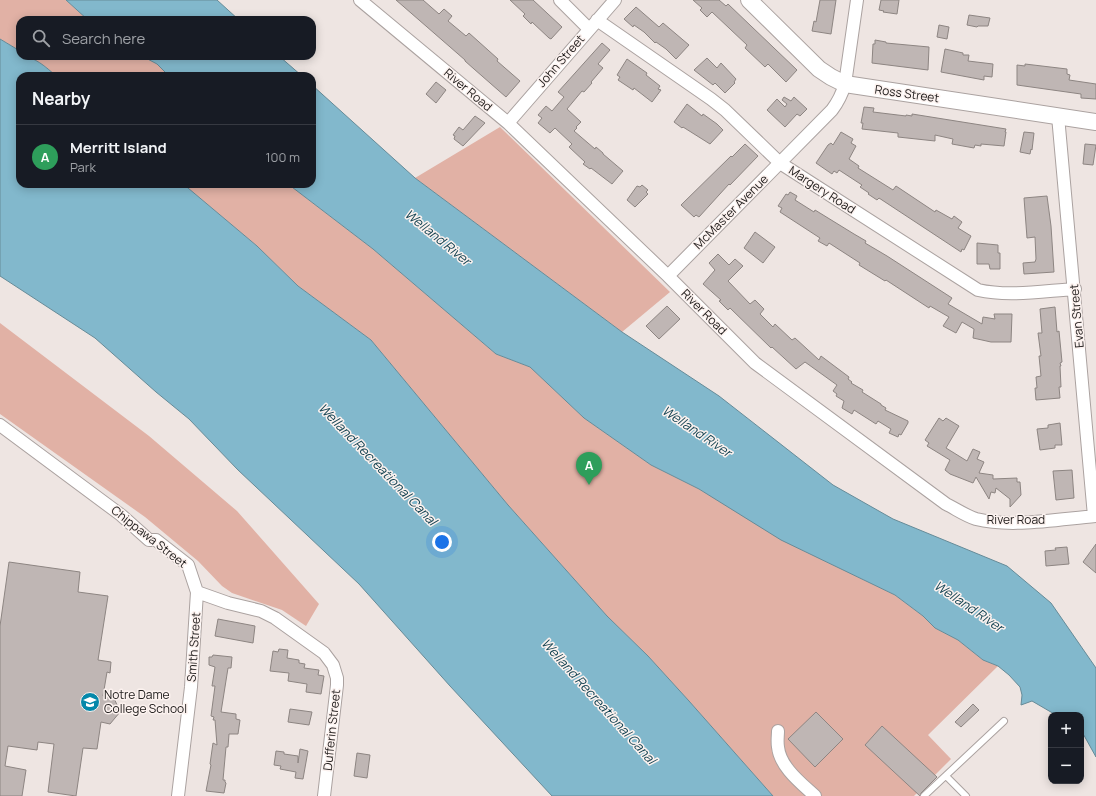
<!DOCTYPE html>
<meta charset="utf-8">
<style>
body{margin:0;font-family:Manrope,sans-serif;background:#20242c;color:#f1f3f6}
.controls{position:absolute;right:12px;bottom:12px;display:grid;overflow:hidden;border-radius:8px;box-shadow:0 2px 10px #0003}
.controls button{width:36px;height:36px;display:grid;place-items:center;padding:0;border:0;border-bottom:1px solid #363941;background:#171b24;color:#f1f3f6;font:20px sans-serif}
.you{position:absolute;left:442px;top:542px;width:14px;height:14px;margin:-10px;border:3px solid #fff;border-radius:50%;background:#1a73e8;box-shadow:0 0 0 6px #1a73e833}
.badge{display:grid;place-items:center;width:26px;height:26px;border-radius:50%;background:#0588aa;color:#fff;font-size:13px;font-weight:700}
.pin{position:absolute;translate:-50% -33px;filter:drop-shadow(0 1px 2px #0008)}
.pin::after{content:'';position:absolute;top:21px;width:14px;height:12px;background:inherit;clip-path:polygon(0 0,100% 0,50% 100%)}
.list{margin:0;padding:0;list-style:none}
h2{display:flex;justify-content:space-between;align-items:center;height:52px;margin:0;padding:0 16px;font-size:17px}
h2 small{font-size:13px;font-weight:400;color:#9ea1a6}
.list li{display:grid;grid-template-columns:26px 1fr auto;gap:12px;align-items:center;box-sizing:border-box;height:64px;padding:0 16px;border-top:1px solid #363941}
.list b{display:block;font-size:15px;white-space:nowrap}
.list p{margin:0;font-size:13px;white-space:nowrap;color:#9ea1a6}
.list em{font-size:13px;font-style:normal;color:#9ea1a6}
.icon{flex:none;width:22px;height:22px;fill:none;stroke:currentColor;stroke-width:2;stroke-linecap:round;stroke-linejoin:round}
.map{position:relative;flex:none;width:1096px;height:796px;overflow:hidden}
.search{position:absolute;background:#171b24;box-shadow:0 2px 10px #0003;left:16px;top:16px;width:300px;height:44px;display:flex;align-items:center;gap:10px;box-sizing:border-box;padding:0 14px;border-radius:12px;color:#9ea1a6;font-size:15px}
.panel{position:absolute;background:#171b24;box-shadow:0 2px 10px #0003;left:16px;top:72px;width:300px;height:116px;border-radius:12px}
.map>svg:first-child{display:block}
.green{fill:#e1b1a5}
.water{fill:#82b8cc;stroke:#668b98}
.building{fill:#bfb6b4;stroke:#8d8582}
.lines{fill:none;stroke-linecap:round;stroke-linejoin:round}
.lane-casing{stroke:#aba2a0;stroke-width:8}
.street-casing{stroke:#aba2a0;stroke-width:14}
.secondary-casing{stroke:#aba2a0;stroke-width:18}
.lane{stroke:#fff;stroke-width:6}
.street{stroke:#fff;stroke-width:12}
.secondary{stroke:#fff;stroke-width:16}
.labels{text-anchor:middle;stroke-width:3;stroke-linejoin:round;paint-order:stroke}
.street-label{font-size:12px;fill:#242120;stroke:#fcf2ef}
.poi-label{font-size:12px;fill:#242120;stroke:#fcf2ef;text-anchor:start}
.water-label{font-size:13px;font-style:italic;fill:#154453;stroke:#fcf2ef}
</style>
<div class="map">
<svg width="1096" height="796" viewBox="0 0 1096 796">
<rect width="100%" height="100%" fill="#eee5e2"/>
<path class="green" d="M0,0H66L88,20H20V51L0,39Z
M28,56H142L157,64L169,76H56L46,67Z
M500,127L670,292L622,332L415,178Z
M183,184H288L373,249L496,354L530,367L584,418L651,465L699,489L803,550L895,595L923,616L935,628L958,640L983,660L998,666L928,735L951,759L914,796H773L689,701L648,656L607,616L508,505L371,340L298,286L257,246Z
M0,323L149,436L237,511L319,604L306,626L282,610L232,593L222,586L198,561L145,517L0,414Z"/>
<path class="water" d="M66,0H217L239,20H88Z
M0,39L20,51V56C34,56 46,67 56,76H20V184H183L188,188L257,246L298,286L371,340L508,505L607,616L648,656L689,701L773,796H552L450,686L359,584L238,470L189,419L156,392L95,338L0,276Z
M142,56H279L302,76H169L157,64Z
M312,85L415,178L622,332L719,396L833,485L893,519L1007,566L1051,603L1096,668V757L1081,730V715H1056L1032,701L1021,705L1022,695L1020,687L1009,675L998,666L983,660L958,640L935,628L923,616L895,595L781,540L699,489L651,465L584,418L530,367L496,354L373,249L288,184H312Z"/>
<path class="building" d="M396,0H423L439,14L444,9L452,16L448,21L466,36L469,33L498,59L497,61L520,81L506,97L474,69L465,61V60Z
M510,0H533L562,27L551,39L549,38L532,22L531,24L523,16L525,14Z
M693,0H719L726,6L728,4L797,70L786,82L768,64L765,67L745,48L747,45L712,12L707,17L700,10L702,8Z
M820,0H836L831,34L812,31L814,21L816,22Z
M881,0H899L897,14L883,12L884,11L879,10Z
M636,7L659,27L663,23L689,45L676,59L666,49L656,42L655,43L644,32L634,25L633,27L624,19Z
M969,15L990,18L988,26H978L977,27L967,25Z
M939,25L949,27L947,39L937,37Z
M875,40L886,42V43L929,47L928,70L872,63L873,44H875Z
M602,43L610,50L598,64L603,68L591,82L592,83L584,92L582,91L567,109L581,122L576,127L577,128L574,131L595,149L596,147L603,153V154L623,171L612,184L591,168L590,169L583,164L585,162L569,147L572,144L555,128L550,133L538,123L542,118L538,115L546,106L552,111L564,97L558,92Z
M945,49L963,53V55H969L968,61L993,64L992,77L984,76V80L941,72Z
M707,58L717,68L721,63L736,79L734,82L735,83L725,93L715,83L713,85L694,70Z
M627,59L647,73L646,75L660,86L658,89L661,90L652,102L634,88L633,90L618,80L620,77L617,75Z
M1025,64L1067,69V74L1070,75L1069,80L1096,84V99L1081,98V94L1017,85V65L1025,66Z
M436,82L446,90L436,103L426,94Z
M784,97L791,101L794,97L807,109L800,116L797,114L785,127L767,110L777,99L785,107L787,104L782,100Z
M687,104L702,116L703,114L717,124L723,130L710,144L683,127L682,128L674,122Z
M864,107L874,108L873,112L906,116V115L912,116V114L1006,129L1005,132H1006L1004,146L981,144V146L975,145L974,148L952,144L953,139L935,135V141L898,137V133L862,129L863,123H861Z
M475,116L485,123L463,146L454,139L455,136L453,135L459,127L463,130Z
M841,132L853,139L851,143L856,146L849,159L859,166L858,168L893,190L896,186L935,212L936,210L952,219L954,216L962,222L958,228L971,236L964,250L962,249L961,252L879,198L877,200L868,194L869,193L860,187L862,185L839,170L837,173L834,171L832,174L816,163L828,145L831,143L833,145Z
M1024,132L1034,133L1032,150L1031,149L1030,154L1020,152Z
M745,144L758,156L730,185L729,184L699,217L696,215L694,217L681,205L731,156L732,157Z
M1085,144L1096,145L1093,165L1083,164Z
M642,185L648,190L646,192L648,194L635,207L627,200L637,186L640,187Z
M790,192L797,196L795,200L814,212L815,210L854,234L866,241L865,243L887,256L952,298L948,304L982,324L983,317L995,319L994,314H1012L1011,342H991L973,338L974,329L962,322L956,333L943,326L949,317L930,306L929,308L886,280L885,281L859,265L860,263L829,243L827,246L818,241L820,238L780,212L782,208L778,206L786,194L788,195Z
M1047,196L1051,226L1054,272L1024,274L1023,263L1035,262L1036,259L1035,237L1027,238L1024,198Z
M755,232L775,247L763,263L744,248Z
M977,243L998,245V253H1000V269H990L989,264H977Z
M718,254L729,265L735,259L743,266L728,281L750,304L755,300L764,309L760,314L773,327L775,324L792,340L795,338L819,360L821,356L849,377L848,379L852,382L851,383L863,390L862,392L881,404V405L886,408L885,410L908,421V423L901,435L899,434L898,437L889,433L891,429L878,421L876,424L854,410L852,414L842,408L844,401L836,396L837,394L833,391L837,385L805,362L796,369L772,347L771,348L730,308L728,310L719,301L721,300L703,284L715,270L709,263Z
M667,306L680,319L659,339L646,326Z
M1055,307L1057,332L1059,331L1062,362L1060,363L1061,366H1060L1061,387H1059L1060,398L1036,400L1035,388H1037L1036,377L1041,376L1039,356H1041L1038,333H1042L1040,309Z
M939,418L943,421L946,418L959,426L946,448L967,461L973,449L980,452L977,459L984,462L979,473L993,475V479L1017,478V482H1020L1021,495L1010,507V499L996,488L995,493L991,492L989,499L976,477L973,483L950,474L945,470L950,460L927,446L929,443L925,440Z
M1060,423L1062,445H1055V448L1040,450L1037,429L1048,428V425Z
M1072,470L1074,498L1056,500L1053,471Z
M1096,544V573L1083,562Z
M1067,547L1069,564L1046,566L1045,551L1056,550L1055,548Z
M9,562L80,572L78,592L108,596L98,660L111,662L110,673L107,672L103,696L114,698L120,712L110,724L101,722L97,749L83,748L76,796L48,792L54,744L38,742L37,750L8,746L5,766L26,770L22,796H0V626Z
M218,619L255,626L253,643L215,636Z
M279,649L288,650L287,658L299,660V663L305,664L304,668L319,670L318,675L324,676L321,694L306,692L307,684L288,681L289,673L270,671L273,651L278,652Z
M213,655L232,657L231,668H228L221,712L236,714V719L240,720L238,734H229L228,747H226L223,780H225V782L226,783L224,793L206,791L211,765L210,764L213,743L217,745L215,720H213L214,717L211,716L215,686H212L215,667L209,665V657H212Z
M973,704L979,710L961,727L955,722Z
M290,709L312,712L309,725L288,722Z
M816,712L843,739L815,767L788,739Z
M882,726L937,777L921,793L920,796L865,745Z
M300,749L308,751L303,779L295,778L296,772L280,769L281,766L274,765L276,751L284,752V754L298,756V763Z
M357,753L370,755L367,778L354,776Z"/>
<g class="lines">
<g class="lane-casing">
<path id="lane" d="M946,776L966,796
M924,796L1004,721"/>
</g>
<g class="street-casing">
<path id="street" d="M360,0L508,123L668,276L755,363L946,504C956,509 966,516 976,519C1011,528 1060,519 1096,516
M560,0L589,29
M597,20L711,99L725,110L780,163L978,290C1009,297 1043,291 1075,289
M1058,116L1094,516
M508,123L615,0
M668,276L832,110C838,102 842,94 845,84L857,0
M0,425L121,515L149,540H156L188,565L197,592L191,687L178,796
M197,592L228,603L261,611L275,618L324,653L333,665L337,678V685L324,796
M778,731C778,736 777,741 778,747C780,767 801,783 815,796"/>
</g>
<g class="secondary-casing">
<path id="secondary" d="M749,0L819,69L831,77L845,84L1096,122"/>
</g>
<use href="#lane" class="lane"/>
<use href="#street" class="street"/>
<use href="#secondary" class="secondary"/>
</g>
<defs>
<g id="school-disc" transform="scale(1)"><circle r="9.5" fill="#0588aa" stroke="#fcf2ef"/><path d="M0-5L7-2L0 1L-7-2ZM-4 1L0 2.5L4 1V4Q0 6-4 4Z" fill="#fff"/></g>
</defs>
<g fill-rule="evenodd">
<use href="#school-disc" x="90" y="702"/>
</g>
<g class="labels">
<g class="street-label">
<text transform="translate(561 61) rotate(-49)" y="4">John Street</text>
<text transform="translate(468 90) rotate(40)" y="4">River Road</text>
<text transform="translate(907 94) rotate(8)" y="4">Ross Street</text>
<text transform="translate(822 190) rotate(33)" y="4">Margery Road</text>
<text transform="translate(731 212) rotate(-45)" y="4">McMaster Avenue</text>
<text transform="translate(704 312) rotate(45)" y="4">River Road</text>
<text transform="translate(1077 316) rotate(-95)" y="4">Evan Street</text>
<text x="1016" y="524">River Road</text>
<text transform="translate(149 537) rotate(38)" y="4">Chippawa Street</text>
<text transform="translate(194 647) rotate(-86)" y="4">Smith Street</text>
<text transform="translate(332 730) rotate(-84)" y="4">Dufferin Street</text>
</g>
<g class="poi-label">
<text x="104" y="699">Notre Dame<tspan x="104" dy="14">College School</tspan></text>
</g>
<g class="water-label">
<text transform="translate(438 237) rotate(39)" y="5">Welland River</text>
<text transform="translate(697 431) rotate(34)" y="5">Welland River</text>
<text transform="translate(378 464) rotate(46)" y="5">Welland Recreational Canal</text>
<text transform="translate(969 606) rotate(34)" y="5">Welland River</text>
<text transform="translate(599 701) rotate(48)" y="5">Welland Recreational Canal</text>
</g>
</g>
</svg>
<div class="controls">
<button>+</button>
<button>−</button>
</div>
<div class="you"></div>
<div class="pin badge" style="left:589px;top:485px;background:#2e9e5b">A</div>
<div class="search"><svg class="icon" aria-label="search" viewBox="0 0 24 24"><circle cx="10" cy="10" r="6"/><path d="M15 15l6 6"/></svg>Search here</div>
<section class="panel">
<h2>Nearby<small></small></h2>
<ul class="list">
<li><span class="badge" style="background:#2e9e5b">A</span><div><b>Merritt Island</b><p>Park</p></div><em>100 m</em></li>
</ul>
</section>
</div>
